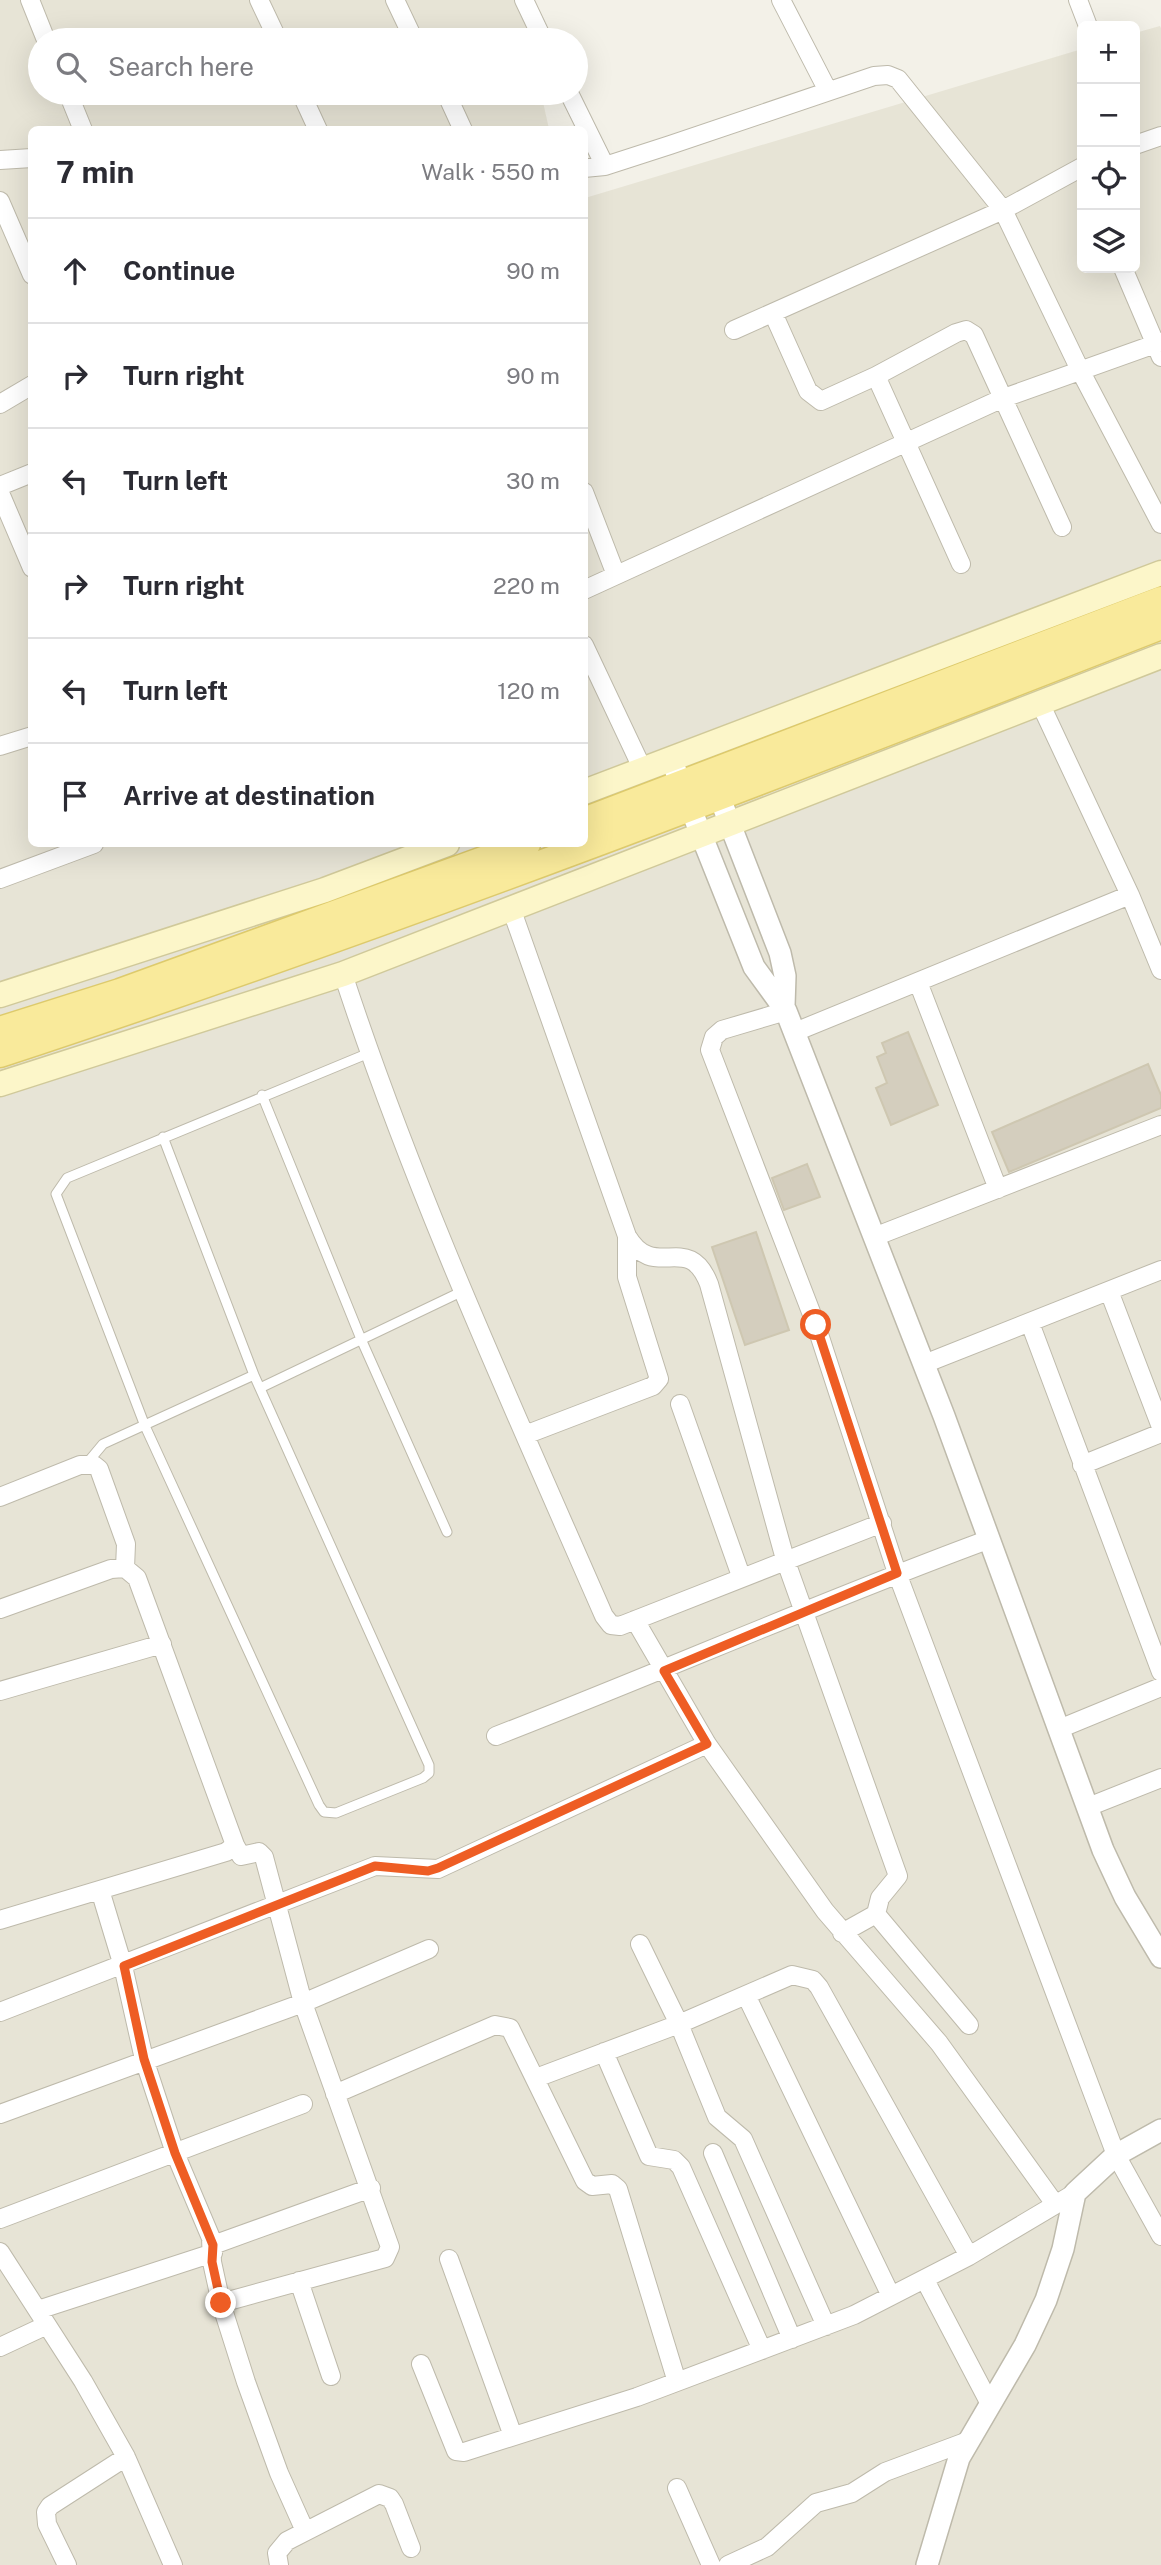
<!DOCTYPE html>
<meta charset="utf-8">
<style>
body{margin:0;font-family:"Public Sans",sans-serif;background:#f7f7f7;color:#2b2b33}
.controls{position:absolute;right:21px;top:21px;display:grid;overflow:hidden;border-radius:10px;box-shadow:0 7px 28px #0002}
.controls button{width:63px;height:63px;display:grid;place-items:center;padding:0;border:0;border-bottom:2px solid #e1e1e2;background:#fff;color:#2b2b33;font:35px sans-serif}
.stop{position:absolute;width:21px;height:21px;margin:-16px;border:5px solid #ee5d24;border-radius:50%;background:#fff}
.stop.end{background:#ee5d24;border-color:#fff;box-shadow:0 2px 7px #0008}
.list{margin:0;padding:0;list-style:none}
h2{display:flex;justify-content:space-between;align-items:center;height:91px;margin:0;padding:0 28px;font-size:30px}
h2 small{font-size:23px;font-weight:400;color:#7c7c81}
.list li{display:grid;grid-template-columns:46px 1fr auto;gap:21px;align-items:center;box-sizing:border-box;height:105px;padding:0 28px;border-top:2px solid #e1e1e2}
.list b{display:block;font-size:26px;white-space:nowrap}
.list em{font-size:23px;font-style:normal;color:#7c7c81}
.icon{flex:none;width:38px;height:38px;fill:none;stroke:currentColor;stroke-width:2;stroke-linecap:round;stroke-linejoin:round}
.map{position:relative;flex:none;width:1161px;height:2565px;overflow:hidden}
.search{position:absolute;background:#fff;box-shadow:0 7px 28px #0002;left:28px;top:28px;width:560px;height:77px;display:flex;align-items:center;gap:18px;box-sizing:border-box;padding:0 24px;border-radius:38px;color:#7c7c81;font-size:26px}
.panel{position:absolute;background:#fff;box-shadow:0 7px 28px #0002;left:28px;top:126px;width:560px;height:721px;border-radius:10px}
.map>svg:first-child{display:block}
.residential{fill:#e7e4d6}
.building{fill:#d4cebe;stroke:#cec7b1;stroke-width:2}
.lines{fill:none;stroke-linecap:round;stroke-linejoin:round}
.service-casing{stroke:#bebaab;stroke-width:11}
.minor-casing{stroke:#bebaab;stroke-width:20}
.tertiary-casing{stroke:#bebaab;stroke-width:24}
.secondary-casing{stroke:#d0c99a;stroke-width:27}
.primary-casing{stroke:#ddca6c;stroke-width:29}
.service{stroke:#fff;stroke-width:9}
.minor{stroke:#fff;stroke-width:18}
.tertiary{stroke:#fff;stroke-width:21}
.secondary{stroke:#fcf6c9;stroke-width:24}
.primary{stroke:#f9ea9b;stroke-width:26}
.route{stroke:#ee5d24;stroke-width:9}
</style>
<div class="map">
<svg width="1161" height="2565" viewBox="0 0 1161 2565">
<rect width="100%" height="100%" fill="#f3f1e8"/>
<path class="residential" d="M0,0H520L529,40H40V93H541L549,129L32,130V844H584L585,198L1082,49V268H1135V33L1160,26L1161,28V2565H0Z"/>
<path class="building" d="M908,1032L938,1105L891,1125L876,1088L887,1083L877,1057L886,1053L882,1043Z
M1148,1064L1161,1095V1108L1009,1172L992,1132Z
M807,1164L820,1197L784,1210L772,1178Z
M756,1232L789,1330L745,1345L712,1247Z"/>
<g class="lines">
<g class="service-casing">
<path id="service" d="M262,1095L361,1339L447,1532
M163,1137L254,1375L429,1765V1773L423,1778L336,1813L324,1812L319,1805L145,1426L56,1194L67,1178L369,1053
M260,1388L463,1291
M88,1462L103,1444L254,1375"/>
</g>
<g class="minor-casing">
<path id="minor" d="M30,0L46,40
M259,0L278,40
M395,0L414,40
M524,0L543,40
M781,0L828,91
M1078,0L1088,26
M68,93L83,130
M301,93L318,130
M446,93L463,130
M569,93L605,166
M1135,145L1161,136
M0,160L32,158
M584,168L605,166L670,145L874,76L888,75L898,79L1003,210L1081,372L1161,524
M0,201L32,275
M1123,268L1161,357
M773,313L808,391L821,401L876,376L956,333L966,330L974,335L1062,527
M734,330L1003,210L1082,167
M876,376L961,564
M0,404L32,385
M0,486L32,473
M584,492L616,575
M0,493L32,568
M584,590L1001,399L1161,342
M584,645L643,770
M1040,703L1130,895L1161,970
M0,746L32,736
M0,879L94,844
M511,908L627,1236C655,1283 688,1230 709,1284L785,1559L898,1876L880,1898L876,1914L969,2025
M343,974C415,1194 512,1405 604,1616L611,1625L620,1626L882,1523
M918,982L998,1189
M786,1011L722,1030L714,1037L710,1050L816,1325L897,1573L1116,2155L1161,2236
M795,1032L1130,895
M874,1237L1161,1125
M1109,1291L1161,1427
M1030,1323L1161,1672
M924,1364L1161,1270
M680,1404L741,1576
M525,1435L653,1386L659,1379L627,1277V1236
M1082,1465L1161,1433
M0,1497L80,1465H94L99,1469L126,1544L125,1568
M0,1609L111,1569L125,1568L137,1578L235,1845L226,1852L0,1920
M635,1620L707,1744L825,1911L939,2043L1055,2204
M0,1691L162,1644
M1059,1729L1161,1687
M496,1736C661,1672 824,1600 990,1539
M1088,1807L1161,1778
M100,1890L123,1966L144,2059L175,2153L211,2238L212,2262L221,2303L246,2382L279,2473L305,2531
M842,1933L876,1914
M640,1944L679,2024L717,2117L743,2139L826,2326
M746,1995L891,2296
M0,2012L375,1866L438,1869L707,1744
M604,2052L649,2156L674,2160L681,2167L762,2350
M536,2078L679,2024L792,1975L813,1980L819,1987L969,2256
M335,2094L495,2025L510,2028L585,2181L592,2186L612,2184L618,2189L677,2382
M0,2114L303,2003L429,1949
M713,2153L792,2339
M0,2219L303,2104
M213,2245L371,2188
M0,2252L83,2381L126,2457L173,2565
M449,2259L513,2436
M925,2280L989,2402
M299,2281L331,2376
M221,2303L385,2258L390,2247L303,2003L264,1857L259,1852L241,1856L235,1845
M38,2310L213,2253
M0,2347L47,2325
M421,2364L456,2451L464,2452L637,2397L854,2315L969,2256L1075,2193
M677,2488L711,2565
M67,2565L47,2524L46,2512L50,2506L126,2457
M279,2565L277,2553L287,2541L379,2494L390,2498L394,2504L411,2548
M728,2565L767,2547L816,2503L852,2493L885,2472L968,2441"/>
</g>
<g class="tertiary-casing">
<path id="tertiary" d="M671,759L754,967L786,1011L944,1416L1103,1850L1125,1897L1161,1957
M714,783L780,953L785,976L784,1006
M927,2565L959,2458L1025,2345L1046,2300L1063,2249L1075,2193L1116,2155L1161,2130"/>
</g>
<g class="secondary-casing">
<path id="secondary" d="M584,792L1161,573
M0,995L325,890L447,844
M0,1084L343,974L1161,656"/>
</g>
<g class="primary-casing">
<path id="primary" d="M584,821L1161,600
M0,1030L120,992L527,844
M0,1054C392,925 777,776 1161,626"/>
</g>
<use href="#service" class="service"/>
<use href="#minor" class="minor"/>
<use href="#tertiary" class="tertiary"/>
<use href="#secondary" class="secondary"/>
<use href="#primary" class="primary"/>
</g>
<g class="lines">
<path class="route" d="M221,2303L212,2262L213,2245L175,2153L144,2059L124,1966L375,1866L428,1871L438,1868L707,1744L664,1671L897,1573L816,1325"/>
</g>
</svg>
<div class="controls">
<button>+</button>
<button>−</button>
<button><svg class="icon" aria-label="locate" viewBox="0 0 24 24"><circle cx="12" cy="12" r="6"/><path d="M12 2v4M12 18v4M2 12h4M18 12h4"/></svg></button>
<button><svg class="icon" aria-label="layers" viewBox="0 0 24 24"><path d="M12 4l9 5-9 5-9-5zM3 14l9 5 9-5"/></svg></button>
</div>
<div class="stop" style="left:816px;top:1325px"></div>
<div class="stop end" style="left:221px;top:2303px"></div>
<div class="search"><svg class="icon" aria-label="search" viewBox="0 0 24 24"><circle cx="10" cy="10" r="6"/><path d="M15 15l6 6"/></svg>Search here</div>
<section class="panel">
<h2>7 min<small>Walk · 550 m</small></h2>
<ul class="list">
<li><svg class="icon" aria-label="ahead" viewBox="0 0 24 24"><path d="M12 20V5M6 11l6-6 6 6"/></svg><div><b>Continue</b></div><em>90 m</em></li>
<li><svg class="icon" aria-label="right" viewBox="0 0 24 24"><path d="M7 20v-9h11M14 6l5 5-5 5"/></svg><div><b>Turn right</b></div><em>90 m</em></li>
<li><svg class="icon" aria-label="left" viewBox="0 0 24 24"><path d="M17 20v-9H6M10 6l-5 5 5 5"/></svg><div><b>Turn left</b></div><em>30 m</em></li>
<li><svg class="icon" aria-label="right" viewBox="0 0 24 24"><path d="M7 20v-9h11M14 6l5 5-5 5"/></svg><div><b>Turn right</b></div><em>220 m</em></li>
<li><svg class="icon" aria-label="left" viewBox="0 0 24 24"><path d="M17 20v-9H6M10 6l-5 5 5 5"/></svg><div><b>Turn left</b></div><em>120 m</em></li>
<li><svg class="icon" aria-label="arrive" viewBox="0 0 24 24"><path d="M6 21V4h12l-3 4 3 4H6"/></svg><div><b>Arrive at destination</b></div></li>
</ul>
</section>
</div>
